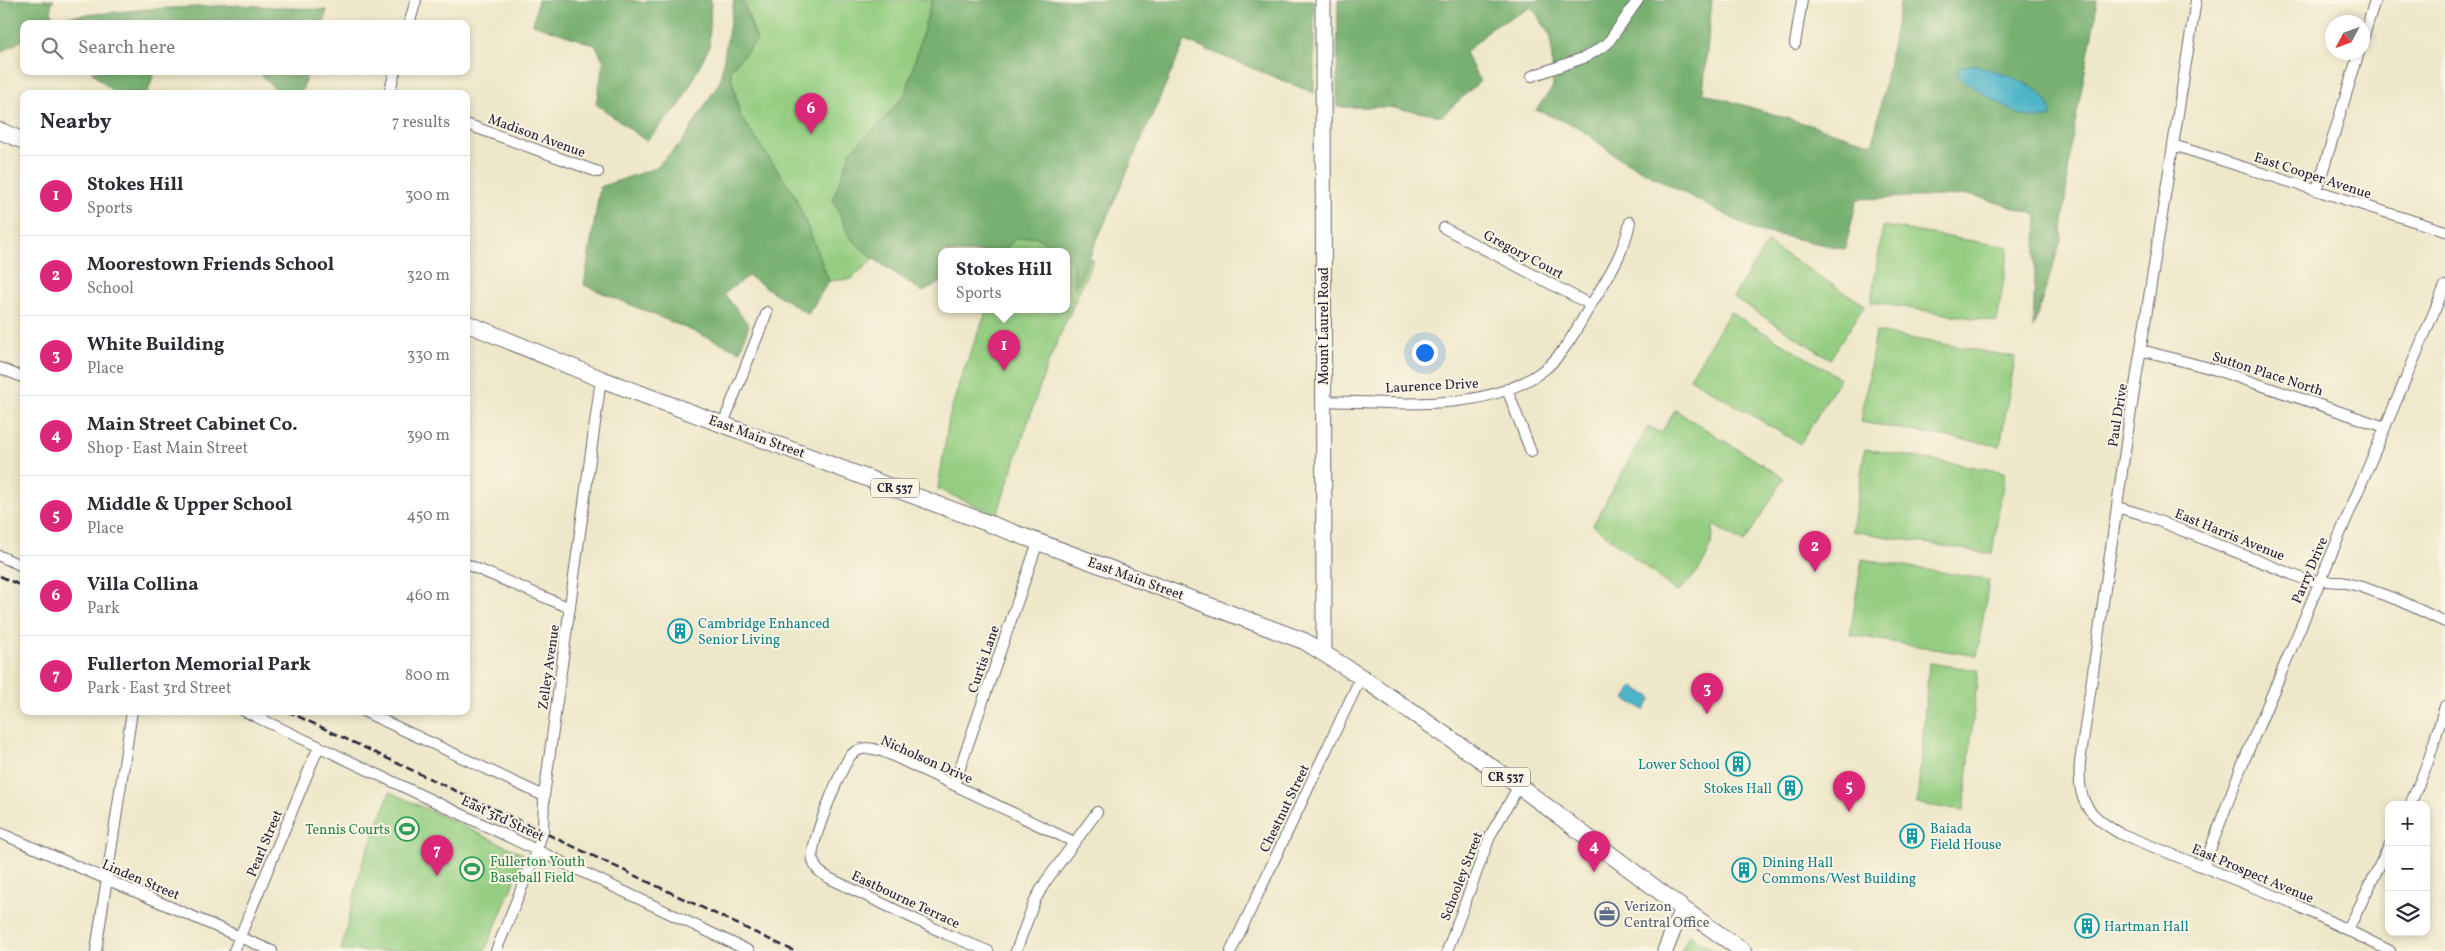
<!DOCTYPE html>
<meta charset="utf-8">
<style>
body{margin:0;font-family:Vollkorn,serif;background:#f7f7f7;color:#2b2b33}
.controls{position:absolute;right:15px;bottom:15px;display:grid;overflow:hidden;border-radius:10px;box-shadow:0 2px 8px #0003}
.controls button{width:45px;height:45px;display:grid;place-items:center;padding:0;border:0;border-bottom:1px solid #e1e1e2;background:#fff;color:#2b2b33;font:25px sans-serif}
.compass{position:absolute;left:2325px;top:15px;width:45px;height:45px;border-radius:50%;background:#fff;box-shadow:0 2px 8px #0003;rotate:229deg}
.you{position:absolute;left:1424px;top:352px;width:18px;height:18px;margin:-12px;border:4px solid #fff;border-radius:50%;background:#1a73e8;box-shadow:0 0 0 8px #1a73e833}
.badge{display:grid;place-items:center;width:32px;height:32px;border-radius:50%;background:#db2777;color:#fff;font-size:16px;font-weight:700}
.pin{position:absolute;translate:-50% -41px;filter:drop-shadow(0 1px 2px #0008)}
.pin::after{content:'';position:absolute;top:26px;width:18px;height:15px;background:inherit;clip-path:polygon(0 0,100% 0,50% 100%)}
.popup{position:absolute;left:938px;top:248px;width:132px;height:65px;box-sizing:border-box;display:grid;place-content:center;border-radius:10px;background:#fff;filter:drop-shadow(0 1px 4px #0005);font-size:16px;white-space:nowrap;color:#7c7c81}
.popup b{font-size:19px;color:#2b2b33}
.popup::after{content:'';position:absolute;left:50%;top:100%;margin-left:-10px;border:10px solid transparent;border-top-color:#fff}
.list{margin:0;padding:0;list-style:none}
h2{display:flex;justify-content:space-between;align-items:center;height:65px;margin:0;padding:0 20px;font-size:21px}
h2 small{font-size:16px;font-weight:400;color:#7c7c81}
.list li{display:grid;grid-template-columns:32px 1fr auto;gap:15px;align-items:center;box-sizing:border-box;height:80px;padding:0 20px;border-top:1px solid #e1e1e2}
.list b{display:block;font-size:19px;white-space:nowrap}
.list p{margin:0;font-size:16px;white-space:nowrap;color:#7c7c81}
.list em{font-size:16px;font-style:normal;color:#7c7c81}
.icon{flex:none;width:28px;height:28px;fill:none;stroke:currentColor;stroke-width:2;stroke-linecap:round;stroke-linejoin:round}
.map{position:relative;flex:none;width:2445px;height:951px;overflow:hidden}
.search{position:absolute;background:#fff;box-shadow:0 2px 8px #0003;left:20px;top:20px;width:450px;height:55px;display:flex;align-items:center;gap:12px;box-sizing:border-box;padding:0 18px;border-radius:10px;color:#7c7c81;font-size:19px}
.panel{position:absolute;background:#fff;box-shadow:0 2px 8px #0003;left:20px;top:90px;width:450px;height:625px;border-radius:10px}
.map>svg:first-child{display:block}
.green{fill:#94cd81;stroke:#5b785e}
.forest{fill:#77b06f;stroke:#4c6955}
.water{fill:#4bb4c9;stroke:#366b82}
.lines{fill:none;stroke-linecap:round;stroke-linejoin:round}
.minor-casing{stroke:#69676d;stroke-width:12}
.secondary-casing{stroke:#69676d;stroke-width:17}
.primary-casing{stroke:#69676d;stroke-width:18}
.minor{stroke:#fff;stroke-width:10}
.secondary{stroke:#fff;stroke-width:15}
.primary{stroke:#fff;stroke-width:16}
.rail{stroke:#22223b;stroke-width:2.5;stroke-dasharray:8 4;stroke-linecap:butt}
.labels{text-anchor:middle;stroke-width:4;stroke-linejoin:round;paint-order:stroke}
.shield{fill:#fcf5e5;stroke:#63616e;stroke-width:1}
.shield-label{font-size:12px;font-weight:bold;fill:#22223b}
.street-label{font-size:14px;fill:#22223b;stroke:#fcf5e5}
.culture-label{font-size:14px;fill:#0d838f;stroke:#fcf5e5;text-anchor:start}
.leisure-label{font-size:14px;fill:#27864d;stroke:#fcf5e5;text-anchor:end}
.service-label{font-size:14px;fill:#4e5e75;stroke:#fcf5e5;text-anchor:start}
</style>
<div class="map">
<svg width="2445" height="951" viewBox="0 0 2445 951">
<rect width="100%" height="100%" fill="#fcf5e5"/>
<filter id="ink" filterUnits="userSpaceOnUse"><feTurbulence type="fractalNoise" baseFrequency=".02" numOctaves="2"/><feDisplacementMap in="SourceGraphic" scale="10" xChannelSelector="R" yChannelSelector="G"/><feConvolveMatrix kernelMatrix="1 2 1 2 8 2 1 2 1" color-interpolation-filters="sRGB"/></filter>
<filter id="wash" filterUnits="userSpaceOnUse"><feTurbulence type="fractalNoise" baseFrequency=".0096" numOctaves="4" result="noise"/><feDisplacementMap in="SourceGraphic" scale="20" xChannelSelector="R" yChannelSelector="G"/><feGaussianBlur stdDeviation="1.12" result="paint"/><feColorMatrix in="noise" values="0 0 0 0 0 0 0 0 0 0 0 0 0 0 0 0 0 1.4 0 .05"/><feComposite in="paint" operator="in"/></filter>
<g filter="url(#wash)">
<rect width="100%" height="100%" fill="#eee7c9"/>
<path class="green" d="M743,0H932L906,93L886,117L850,238L874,259L851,279L829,281L794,194L740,116L730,70L757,40Z
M1013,226L1093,260L1047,365L997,515L938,489L949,418L961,377L987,310H1066V252H1002Z
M1883,226L2009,247L1997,322L1871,302Z
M1767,243L1865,305L1830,359L1733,297Z
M1730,312L1840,378L1800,444L1690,378Z
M1876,332L2015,357L2000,446L1861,422Z
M1675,410L1784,478L1744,543L1713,525C1714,552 1698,576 1677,592L1593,525L1648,426L1661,433Z
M1865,449L2005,472L1992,554L1852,531Z
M1862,559L1989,580L1977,656L1850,635Z
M1929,663L1978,670L1964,810L1917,804Z
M390,792L525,855L485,951H341L362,864Z
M1689,935L1714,951H1681Z"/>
<path class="forest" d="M0,0H54L51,4L52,18L149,9L240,5L327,10L323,24H179L173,21L171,24H24V39L0,53Z
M538,0H632L646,3L647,0H711L709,47L680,105L646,141L596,104L604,61L595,45L533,24Z
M734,0H741L757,40L730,70L740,116L794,194L829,281L808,314L748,276L724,294L749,325L740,351L584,285L600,187L655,168L683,141L720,81Z
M932,0H1314V93L1185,41L1075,290L1073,262L1067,257L1066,252H1060L1035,236L1015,239L1003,252H942L941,282L923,292L874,259L850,238L833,199L851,151L886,117L906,93Z
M1338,0H1712L1703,93L1873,144L1901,0H2097L2095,19L2071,144L2061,241L2033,328L2037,215L1973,195L1857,199L1845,249L1754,230L1617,157L1578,127L1536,110L1553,87L1551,37L1532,7L1493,27L1465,53L1480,81L1442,116L1388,107H1337Z
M91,71H155L147,94H115Z
M257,71H308L301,94H280Z"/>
<path class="water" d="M1973,64C1996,71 2052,85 2051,116C2029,129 1982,91 1962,80L1957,73L1959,68Z
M1633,686L1652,698L1644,711L1641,708L1625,699Z"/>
</g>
<g filter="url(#ink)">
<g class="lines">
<g class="minor-casing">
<path id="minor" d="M2196,0L2128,430L2080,762C2077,800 2086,814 2119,833L2288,901L2390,951
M409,24L416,0
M2362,42L2375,0
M1795,44L1802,0
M1532,76L1586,57L1607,44L1638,0
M389,94L395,71
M466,124L598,172
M2173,145L2445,231
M2317,190L2359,52
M1444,228L1591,305
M2141,350L2213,369L2385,427
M0,368L24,378
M1507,389L1531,452
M1323,401C1392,402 1486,415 1545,369C1564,354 1577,328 1589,308C1606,280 1624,254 1630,222
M723,424L767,312
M2117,507L2141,514L2306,580L2342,582L2362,587L2401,601L2445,622
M0,556L24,567
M466,564L570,608
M244,711L749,951
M363,711L544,796
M954,785L1038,542
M2410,805L2428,762L2445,706
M0,833L272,951
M2204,866L2240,770L2445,286
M2348,930L2389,846
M96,951L132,711
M234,951L319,746
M496,951L537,850L543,831L544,796L601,379
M988,951L946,934L831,879C822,874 815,870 813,860C809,844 840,772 850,756C862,744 874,748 889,754L1074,842
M1016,951L1035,900L1046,881L1097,812
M1231,951L1361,677
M1447,951L1491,834L1519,786"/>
</g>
<g class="secondary-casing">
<path id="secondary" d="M1323,0L1324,652
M1665,951L1682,908"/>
</g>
<g class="primary-casing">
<path id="primary" d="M0,131L24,141
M466,323L601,379L1304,641L1361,677L1519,786L1682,908L1743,951"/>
</g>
<use href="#minor" class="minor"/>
<use href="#secondary" class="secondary"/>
<use href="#primary" class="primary"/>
<path class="rail" d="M0,576L24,587
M287,711L794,951"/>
</g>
</g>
<defs>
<g id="building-ring" transform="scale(1.25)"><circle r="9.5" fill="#fcf5e5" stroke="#0f9aa8" stroke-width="1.5"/><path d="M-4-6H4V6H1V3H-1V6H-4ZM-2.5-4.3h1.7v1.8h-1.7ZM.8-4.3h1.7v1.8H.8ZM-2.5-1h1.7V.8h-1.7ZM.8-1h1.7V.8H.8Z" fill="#0f9aa8"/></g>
<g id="stadium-ring" transform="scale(1.25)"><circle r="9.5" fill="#fcf5e5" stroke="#2e9e5b" stroke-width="1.5"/><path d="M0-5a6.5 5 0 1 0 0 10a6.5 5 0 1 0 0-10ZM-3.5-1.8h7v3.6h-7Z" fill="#2e9e5b"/></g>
<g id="office-ring" transform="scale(1.25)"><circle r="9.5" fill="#fcf5e5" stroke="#5c6f8a" stroke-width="1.5"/><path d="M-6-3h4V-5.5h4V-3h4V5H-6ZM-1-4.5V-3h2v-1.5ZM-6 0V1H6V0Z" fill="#5c6f8a"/></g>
</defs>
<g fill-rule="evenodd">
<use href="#building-ring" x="680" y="631"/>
<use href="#building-ring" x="1738" y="764"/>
<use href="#building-ring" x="1790" y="788"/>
<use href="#stadium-ring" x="407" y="829"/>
<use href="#building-ring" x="1912" y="836"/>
<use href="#stadium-ring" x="472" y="869"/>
<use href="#building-ring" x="1744" y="870"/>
<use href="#office-ring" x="1607" y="914"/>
<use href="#building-ring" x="2087" y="926"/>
</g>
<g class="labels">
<g class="shield">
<rect x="871" y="478.5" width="48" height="19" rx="4"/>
<rect x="1482" y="767.5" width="48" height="19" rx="4"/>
</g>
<g class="shield-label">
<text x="895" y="492">CR 537</text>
<text x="1506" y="781">CR 537</text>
</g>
<g class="street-label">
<text transform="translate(537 135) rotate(20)" y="5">Madison Avenue</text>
<text transform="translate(2313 175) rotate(18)" y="5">East Cooper Avenue</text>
<text transform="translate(1524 254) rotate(28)" y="5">Gregory Court</text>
<text transform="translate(1323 326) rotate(-90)" y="5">Mount Laurel Road</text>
<text transform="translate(2268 373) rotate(18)" y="5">Sutton Place North</text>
<text transform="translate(1432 385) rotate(-3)" y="5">Laurence Drive</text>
<text transform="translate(2117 415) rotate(-81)" y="5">Paul Drive</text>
<text transform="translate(757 436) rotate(20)" y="5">East Main Street</text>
<text transform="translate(2230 534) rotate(22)" y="5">East Harris Avenue</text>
<text transform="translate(2309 570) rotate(-67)" y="5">Parry Drive</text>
<text transform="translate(1136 578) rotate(20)" y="5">East Main Street</text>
<text transform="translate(983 659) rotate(-71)" y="5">Curtis Lane</text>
<text transform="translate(548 667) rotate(-82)" y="5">Zelley Avenue</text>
<text transform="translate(927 759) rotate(24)" y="5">Nicholson Drive</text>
<text transform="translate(1284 808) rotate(-64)" y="5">Chestnut Street</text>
<text transform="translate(503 818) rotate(25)" y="5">East 3rd Street</text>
<text transform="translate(264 843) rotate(-67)" y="5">Pearl Street</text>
<text transform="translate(2253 873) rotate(23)" y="5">East Prospect Avenue</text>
<text transform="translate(1461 876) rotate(-69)" y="5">Schooley Street</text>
<text transform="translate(141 879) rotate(23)" y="5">Linden Street</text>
<text transform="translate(906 899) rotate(25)" y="5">Eastbourne Terrace</text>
</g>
<g class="culture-label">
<text x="698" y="628">Cambridge Enhanced<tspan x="698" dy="16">Senior Living</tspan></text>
<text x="1720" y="769" text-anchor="end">Lower School</text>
<text x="1772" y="793" text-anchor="end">Stokes Hall</text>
<text x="1930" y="833">Baiada<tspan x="1930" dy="16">Field House</tspan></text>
<text x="1762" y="867">Dining Hall<tspan x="1762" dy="16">Commons/West Building</tspan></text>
<text x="2104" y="931">Hartman Hall</text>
</g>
<g class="leisure-label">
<text x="390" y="834">Tennis Courts</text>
<text x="490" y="866" text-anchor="start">Fullerton Youth<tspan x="490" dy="16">Baseball Field</tspan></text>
</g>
<g class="service-label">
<text x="1624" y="911">Verizon<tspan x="1624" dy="16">Central Office</tspan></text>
</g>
</g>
</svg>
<div class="controls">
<button>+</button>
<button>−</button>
<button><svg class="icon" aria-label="layers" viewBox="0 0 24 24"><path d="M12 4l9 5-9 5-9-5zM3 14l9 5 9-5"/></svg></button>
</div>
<svg class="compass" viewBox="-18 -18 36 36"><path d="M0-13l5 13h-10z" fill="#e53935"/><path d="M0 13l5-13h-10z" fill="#7c7c81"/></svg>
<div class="you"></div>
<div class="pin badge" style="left:1004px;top:371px">1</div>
<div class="popup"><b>Stokes Hill</b>Sports</div>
<div class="pin badge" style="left:1815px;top:572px">2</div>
<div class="pin badge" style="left:1707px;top:714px">3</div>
<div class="pin badge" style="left:1594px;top:872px">4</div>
<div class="pin badge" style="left:1849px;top:812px">5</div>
<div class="pin badge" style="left:811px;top:134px">6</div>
<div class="pin badge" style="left:437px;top:876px">7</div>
<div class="search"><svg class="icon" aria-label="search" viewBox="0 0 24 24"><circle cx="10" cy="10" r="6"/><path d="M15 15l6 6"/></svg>Search here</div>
<section class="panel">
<h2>Nearby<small>7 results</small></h2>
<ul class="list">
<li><span class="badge">1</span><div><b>Stokes Hill</b><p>Sports</p></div><em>300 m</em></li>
<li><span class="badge">2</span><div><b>Moorestown Friends School</b><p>School</p></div><em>320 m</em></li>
<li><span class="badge">3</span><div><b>White Building</b><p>Place</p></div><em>330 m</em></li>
<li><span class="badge">4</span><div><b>Main Street Cabinet Co.</b><p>Shop · East Main Street</p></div><em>390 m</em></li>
<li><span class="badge">5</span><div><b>Middle &amp; Upper School</b><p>Place</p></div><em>450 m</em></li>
<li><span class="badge">6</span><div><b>Villa Collina</b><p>Park</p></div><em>460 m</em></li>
<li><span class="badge">7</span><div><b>Fullerton Memorial Park</b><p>Park · East 3rd Street</p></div><em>800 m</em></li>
</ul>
</section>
</div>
